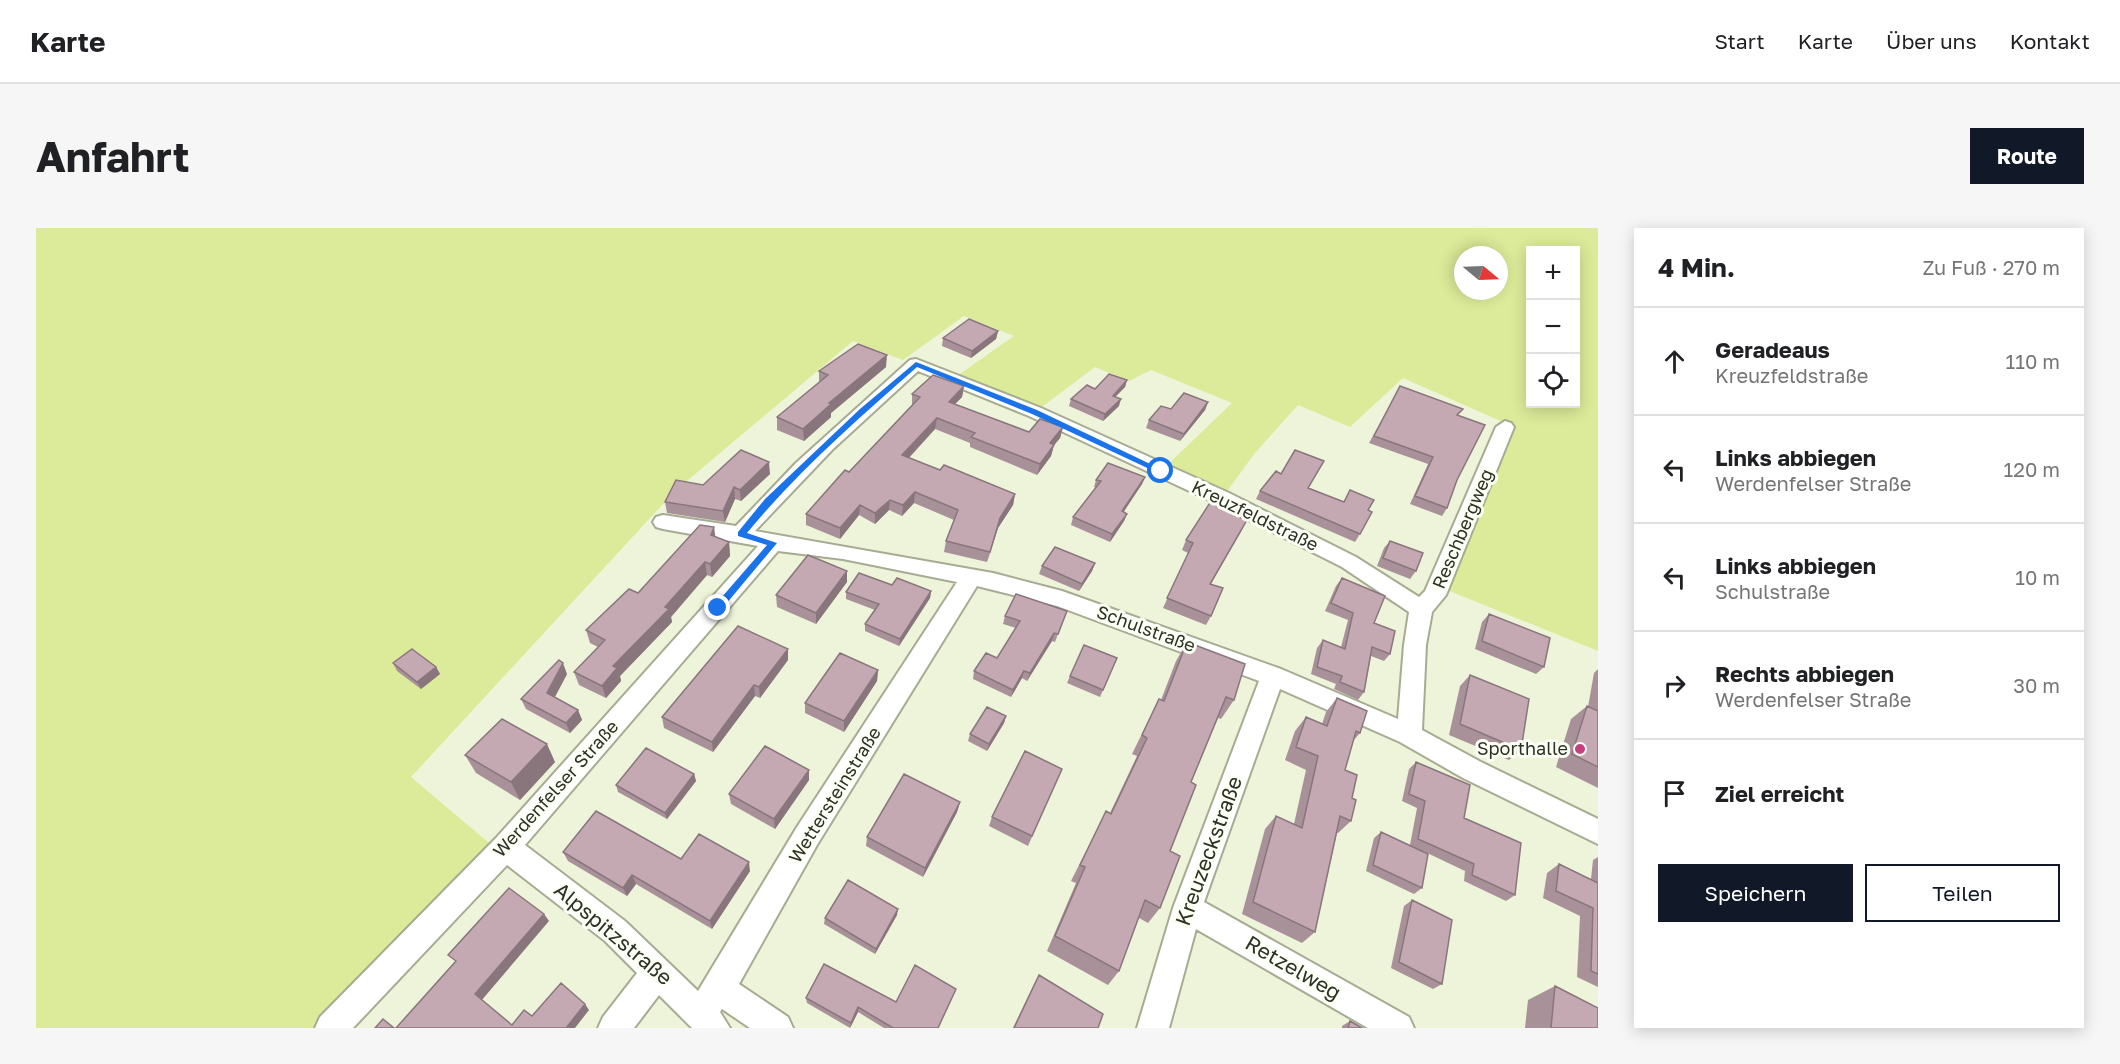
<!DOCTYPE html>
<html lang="de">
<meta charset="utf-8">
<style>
body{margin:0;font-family:"Golos Text",sans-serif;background:#f6f6f6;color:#202124}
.controls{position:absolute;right:18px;top:18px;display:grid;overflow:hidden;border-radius:0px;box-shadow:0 3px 15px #0003}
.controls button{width:54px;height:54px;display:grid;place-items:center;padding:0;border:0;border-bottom:2px solid #e0e0e0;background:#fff;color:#202124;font:30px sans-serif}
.compass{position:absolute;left:1418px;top:18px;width:54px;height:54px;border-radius:50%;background:#fff;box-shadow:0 3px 15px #0003;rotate:109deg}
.stop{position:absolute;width:18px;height:18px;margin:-14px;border:4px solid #1a73e8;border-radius:50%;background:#fff}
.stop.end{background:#1a73e8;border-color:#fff;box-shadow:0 2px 6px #0008}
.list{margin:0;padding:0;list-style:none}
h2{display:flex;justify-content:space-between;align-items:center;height:78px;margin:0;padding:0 24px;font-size:26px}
h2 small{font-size:20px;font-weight:400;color:#757577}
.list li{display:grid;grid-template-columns:39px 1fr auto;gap:18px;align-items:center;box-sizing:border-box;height:108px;padding:0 24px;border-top:2px solid #e0e0e0}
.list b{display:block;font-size:22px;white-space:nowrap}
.list p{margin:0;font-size:20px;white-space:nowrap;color:#757577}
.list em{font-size:20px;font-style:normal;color:#757577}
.actions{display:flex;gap:12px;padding:18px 24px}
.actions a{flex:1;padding:14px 0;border:2px solid #111827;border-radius:0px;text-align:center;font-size:21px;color:#111827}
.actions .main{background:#111827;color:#fff}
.icon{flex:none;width:33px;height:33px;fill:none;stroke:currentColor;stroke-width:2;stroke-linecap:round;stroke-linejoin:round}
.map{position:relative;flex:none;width:1562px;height:800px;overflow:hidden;border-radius:0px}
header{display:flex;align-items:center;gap:36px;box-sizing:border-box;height:84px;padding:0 30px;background:#fff;border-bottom:2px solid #e0e0e0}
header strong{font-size:28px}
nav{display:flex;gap:33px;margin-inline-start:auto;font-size:21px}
.intro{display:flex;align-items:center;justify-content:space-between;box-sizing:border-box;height:144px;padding:0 36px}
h1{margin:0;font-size:42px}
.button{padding:15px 27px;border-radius:0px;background:#111827;color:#fff;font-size:21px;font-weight:700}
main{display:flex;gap:36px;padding:0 36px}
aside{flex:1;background:#fff;border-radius:0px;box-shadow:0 3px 15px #0003}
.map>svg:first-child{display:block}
.green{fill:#dceb99;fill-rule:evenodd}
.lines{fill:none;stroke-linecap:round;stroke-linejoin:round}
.street-casing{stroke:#a6ab92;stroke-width:4}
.street{fill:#fff;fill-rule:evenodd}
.wall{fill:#a99199}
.shaded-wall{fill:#89767d}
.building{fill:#c4a9b2;stroke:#89767d;stroke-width:1.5}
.route{fill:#1a73e8}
.poi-dot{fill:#c64080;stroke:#fcfff4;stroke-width:2}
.labels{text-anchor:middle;stroke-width:6;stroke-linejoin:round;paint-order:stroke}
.street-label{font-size:18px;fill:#2e3026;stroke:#fcfff4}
.poi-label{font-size:18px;fill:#2e3026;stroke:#fcfff4;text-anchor:end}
.near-street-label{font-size:21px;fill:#2e3026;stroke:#fcfff4}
</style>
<header>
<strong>Karte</strong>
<nav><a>Start</a><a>Karte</a><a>Über uns</a><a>Kontakt</a></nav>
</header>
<div class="intro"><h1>Anfahrt</h1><a class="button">Route</a></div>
<main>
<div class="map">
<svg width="1562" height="800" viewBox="0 0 1562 800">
<rect width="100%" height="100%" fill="#eef4d9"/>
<path class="green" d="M0,0H1562V423L1411,362L1478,199L1367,150L1314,199L1262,177L1219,225L1186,270L1125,243L1196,175L1115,142L1093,153L1059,139L999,184L918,150L978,108L928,88L867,132L817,113L639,263L375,549L459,620L291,800H0ZM1494,22H1540V176H1494ZM1427,27H1463V63H1427Z"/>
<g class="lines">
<g class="street-casing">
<path id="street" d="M880,131L1005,180L1193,265L1320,329L1383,369L1389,363L1460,199L1469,193L1475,195L1478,199L1410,367L1396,384L1390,417L1386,502L1445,534L1562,591V616L1427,550L1364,514L1244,461L1168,674L1373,789L1378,800H1332L1160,701L1133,800H1101L1137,680L1223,453L1021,378L941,358L781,617L703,756L752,789L757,800H714L686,781L684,784L694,800H656L623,767L598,800H562L567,789L601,745L569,713L471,637L317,800H279L284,789L460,610L722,318L627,301L620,299L617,294L620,289L627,287L700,298L760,235L874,132ZM882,143L993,188L1179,275L1306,339L1373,384L1368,417L1362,491L1245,441L1026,363L957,345L719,303L796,222ZM742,323L807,331L921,354L761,599L662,763L589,693L489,617Z"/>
</g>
<use href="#street" class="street"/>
</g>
<path class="wall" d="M962,103L960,111L935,130L906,118L907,110Z
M850,139L795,185V189L768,213L741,202V189L783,154V143Z
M1091,152L1089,159L1079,169L1083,178L1067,193L1033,178L1035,171L1059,161Z
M928,158L926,169L919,176L993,204L1027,199L1024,210L1018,217L1015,228L1001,247L934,219V215L899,201L873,230L904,242L979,266L977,277L962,300L951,334L908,324L910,313L918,292L878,275L866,288L853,282L839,296L823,287L804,311L770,297V286L813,244L876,177V166Z
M1364,158L1423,187L1421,252L1411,280L1406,288L1374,276L1392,236L1333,215Z
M1172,174L1169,182L1144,213L1110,200L1113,192L1135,181Z
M734,246L705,273L699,271L689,294L631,285L629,274L667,257Z
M1109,249L1106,256L1087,284L1091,286L1088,293L1074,314L1035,297L1037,289L1060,260L1058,259L1060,252Z
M1272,260L1307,274L1332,282L1324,306L1319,314L1220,271L1224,263Z
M1196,286L1206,302L1175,356V388L1170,397L1127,380L1152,325L1146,322L1150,312Z
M680,309L693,314L694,328L676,349L671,347L635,389L636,394L584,448L585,453L570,470L543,457L538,444L562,419L554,415L550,402Z
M1354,313L1380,343L1374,351L1341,338L1348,320Z
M1059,335L1056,343L1043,363L1003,346L1006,338Z
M1306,350L1338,395L1354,426L1348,433L1335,428L1328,464L1322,472L1298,461L1300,456L1275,446L1281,420L1287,412L1305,419L1312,392L1289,383L1300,358Z
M811,354L780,396L741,379L740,367Z
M856,357L895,363L894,370L863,418L829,403V396L839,382L810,371V364Z
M1453,386L1508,439L1500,446L1439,421L1446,394Z
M969,388L1028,390L1019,414L1016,413L991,453L986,450L975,469L937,451L938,443L961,430L980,400L967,396Z
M1151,414L1198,472L1185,491L1182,490L1155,554L1134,623L1124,680L1112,695L1103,690L1083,743L1072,757L1011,723L1040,655L1035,653L1070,583L1074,585L1101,528L1096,526L1123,471L1125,472L1140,433Z
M1081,430L1064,469L1031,455L1034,448Z
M752,432L724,470L719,468L677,524L628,500L626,489Z
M357,435L400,439L404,446L385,461L361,443Z
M1562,441V560L1520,539L1535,491L1551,478L1552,479L1558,445Z
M842,442L841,453L808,504L769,485V475Z
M531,446L519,469L542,482L546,492L534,505L490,481L485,471Z
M1434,447L1485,522L1473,532L1413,507L1424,458Z
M1301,470L1324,505L1317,513L1309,542L1316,570L1315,593L1302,605H1301L1279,704L1266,715L1206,686L1229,601L1240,588L1258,596L1270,542L1249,532L1259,503L1270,489L1286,496L1290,484Z
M970,488L968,495L951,523L932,513L934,506Z
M429,527L519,534L484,572L440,545Z
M1380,534L1428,590L1479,667L1470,673L1428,653L1429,643L1387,623L1386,660L1378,666L1330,643L1338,610L1345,604L1374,617L1381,580L1366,573L1373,541Z
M1026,541L992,618L953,598L956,589Z
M658,546L660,553L631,591L582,564L580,557Z
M773,552L739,601L695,576L693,566Z
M924,574L921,584L887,649L830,618L831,609Z
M527,624L645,631L714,643L676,701L600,656L591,668L532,633Z
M1562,629V759L1541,749L1544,688L1507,670L1511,645L1523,636L1555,651L1557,632Z
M1376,672L1406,756L1397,761L1355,740L1368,678Z
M861,687L839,726L788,696L789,690Z
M1003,747L1062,800H977L998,756Z
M1519,758L1562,800H1489L1492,772Z
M770,770L860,774L902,800H848L822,784L814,800L771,775Z
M1314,793L1312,800H1306V798Z"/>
<path class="shaded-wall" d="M962,103L960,111L935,130L936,123Z
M851,127L850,139L795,185V189L768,213L767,201L793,175Z
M1091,152L1089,159L1074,174L1077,168Z
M928,158L926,169L911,184L913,174Z
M1085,171L1083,178L1067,193L1069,186Z
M1172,174L1169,182L1144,213L1148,206Z
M901,190L899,201L865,238L866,227Z
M1027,199L1024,210L1011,226L1014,215Z
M1018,217L1015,228L1001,247L1004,236Z
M733,234L734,246L705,273L704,262Z
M1109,249L1106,256L1083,291L1086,283Z
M698,259L699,271L689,294L687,283Z
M879,264L878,275L866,288L867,277Z
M979,266L977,277L962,300L951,334L964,290Z
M854,272L853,282L839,296V285Z
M824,277L823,287L804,311V300Z
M1091,286L1088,293L1074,314L1076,306Z
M678,299L680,313L675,307Z
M693,314L694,328L676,349L674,336Z
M669,334L671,347L635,389L636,394L584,448L585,453L570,470L566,458L577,438Z
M1059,335L1056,343L1043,363L1046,356Z
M811,343V354L780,396V385Z
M895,363L894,370L863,418L864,411Z
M1018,405L1016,413L991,453L994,445Z
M752,421V432L724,470L723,459Z
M527,435L531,446L515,476L511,465Z
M400,439L404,446L385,461L381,454Z
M842,442L841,453L808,504V493Z
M988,443L986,450L975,469L977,462Z
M718,457L719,468L677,524L676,514Z
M542,482L546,492L534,505L530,495Z
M970,488L968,495L951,523L953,516Z
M511,516L519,534L484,572L475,554Z
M773,542V552L739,601L738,591Z
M658,546L660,553L631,591L629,585Z
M924,574L921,584L887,649L889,640Z
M713,634L714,643L676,701L674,693Z
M596,647L600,656L591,668L587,660Z
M862,681L861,687L839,726L840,721Z
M508,686L513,693L445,773L439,766Z
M549,776L553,782L539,800H530Z
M822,779V784L814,800L815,795Z"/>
<path class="building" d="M933,91L962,103L936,123L907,110Z
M822,116L851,127L793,175L795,176L767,201L741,189L792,147L783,143Z
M1073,146L1091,152L1077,168L1085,171L1069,186L1035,171L1051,157L1059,161Z
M897,147L928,158L913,174L993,204L1004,191L1027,199L1014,215L1018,217L1004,236L935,209L939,205L901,190L866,227L904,242L908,237L979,266L964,290L954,324L910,313L922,282L879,264L867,277L854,272L839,285L824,277L804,300L770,286L809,242L813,244L884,169L876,166Z
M1364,158L1427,181L1421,187L1449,197L1421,252L1411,280L1379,268L1397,229L1338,208Z
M1148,165L1172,174L1148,206L1113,192L1125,178L1135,181Z
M705,222L733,234L704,262L698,259L687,283L629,274L640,252L667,257Z
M1259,222L1288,233L1272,260L1308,274L1314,262L1338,272L1332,282L1336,284L1324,306L1224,263L1240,243L1245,246Z
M1072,235L1109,249L1086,283L1091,286L1076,306L1037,289L1065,253L1060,252Z
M1177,270L1199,279L1195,286L1211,292L1174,356L1187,360L1175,388L1131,370L1157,315L1150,312Z
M664,297L678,299L675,307L693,314L674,336L669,334L629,379L633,381L577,438L581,440L566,458L538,444L569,412L550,402L593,361L602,365Z
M1354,313L1387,325L1380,343L1347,330Z
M1019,319L1059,335L1046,356L1006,338Z
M772,327L811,343L780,385L740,367Z
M823,345L856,357L861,350L895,363L864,411L829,396L843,376L810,364Z
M1306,350L1349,368L1338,395L1359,403L1354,426L1336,419L1328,464L1304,454L1306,448L1281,439L1287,412L1309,421L1317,385L1295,375Z
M980,366L1031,383L1022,406L1018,405L994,445L988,443L977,462L938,443L950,425L961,430L984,393L969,388Z
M1453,386L1514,410L1508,439L1446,413Z
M702,398L752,421L723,459L718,457L676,514L626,489Z
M1151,414L1209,436L1198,472L1190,469L1155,554L1160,557L1134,623L1144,628L1124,680L1109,672L1083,743L1019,708L1049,639L1044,637L1070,583L1075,586L1111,510L1106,507L1123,471L1128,473Z
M1048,417L1081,430L1067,462L1034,448Z
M376,421L400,439L381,454L357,435Z
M804,425L842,442L808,493L769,475Z
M523,432L527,435L511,465L542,482L530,495L485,471Z
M1434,447L1493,471L1485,522L1424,496Z
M1301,470L1331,483L1324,505L1320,503L1309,542L1321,547L1316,570L1320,572L1315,593L1304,588L1279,704L1217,674L1240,588L1266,600L1282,528L1260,519L1270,489L1291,498Z
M1551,478L1562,483V539L1536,526Z
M951,479L970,488L953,516L934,506Z
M466,491L511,516L475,554L429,527Z
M729,518L773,542L738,591L693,566Z
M610,520L658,546L629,585L580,557Z
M989,523L1026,541L996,608L956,589Z
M1380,534L1434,557L1428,590L1485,615L1479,667L1436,647L1438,636L1382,611L1389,573L1373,566Z
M868,546L924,574L889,640L831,609Z
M560,583L645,631L663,606L713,634L674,693L596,647L587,660L527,624Z
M1345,604L1392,626L1386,660L1337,637Z
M1523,636L1562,655V746L1555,743L1557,680L1520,663Z
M812,652L862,681L840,721L789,690Z
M473,660L508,686L439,766L476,797L488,782L496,788L525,755L549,776L530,800H360L420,733L412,727Z
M1376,672L1416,692L1406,756L1363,734Z
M788,736L860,774L879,737L920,761L902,800H857L822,779L815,795L770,770Z
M1003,747L1067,786L1062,800H978Z
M1519,758L1562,780V800H1515Z
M347,791L358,800H339Z
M1314,793L1326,800H1312Z"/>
<path class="route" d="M880,134L1001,182L1129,243L1122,245L996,186L881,139C822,191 761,244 711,305L741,315L685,382H679V377L731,317L702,308V304L729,271L824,181Z"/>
<circle class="poi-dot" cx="1544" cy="521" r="6"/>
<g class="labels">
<g class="street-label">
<text transform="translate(1219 288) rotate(26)" y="6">Kreuzfeldstraße</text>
<text transform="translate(1427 301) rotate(-67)" y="6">Reschbergweg</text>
<text transform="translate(1110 401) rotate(20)" y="6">Schulstraße</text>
<text transform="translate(520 561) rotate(-48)" y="6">Werdenfelser Straße</text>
<text transform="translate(799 567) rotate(-58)" y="6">Wettersteinstraße</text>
</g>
<g class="poi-label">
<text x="1532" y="527">Sporthalle</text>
</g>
<g class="near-street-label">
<text transform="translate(1173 623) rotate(-70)" y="7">Kreuzeckstraße</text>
<text transform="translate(577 706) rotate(40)" y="7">Alpspitzstraße</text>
<text transform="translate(1257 740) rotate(30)" y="7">Retzelweg</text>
</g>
</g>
</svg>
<div class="controls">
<button>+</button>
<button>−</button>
<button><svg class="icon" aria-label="locate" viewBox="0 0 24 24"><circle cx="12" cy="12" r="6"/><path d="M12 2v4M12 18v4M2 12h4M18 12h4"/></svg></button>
</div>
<svg class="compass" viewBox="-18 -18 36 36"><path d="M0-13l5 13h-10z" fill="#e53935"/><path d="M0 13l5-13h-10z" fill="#757577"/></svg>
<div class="stop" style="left:1125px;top:243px"></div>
<div class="stop end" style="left:682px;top:380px"></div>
</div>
<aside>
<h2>4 Min.<small>Zu Fuß · 270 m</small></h2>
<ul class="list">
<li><svg class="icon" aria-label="ahead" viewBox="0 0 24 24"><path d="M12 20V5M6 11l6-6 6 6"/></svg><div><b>Geradeaus</b><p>Kreuzfeldstraße</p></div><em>110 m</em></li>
<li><svg class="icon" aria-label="left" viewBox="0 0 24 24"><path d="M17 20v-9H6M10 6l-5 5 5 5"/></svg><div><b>Links abbiegen</b><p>Werdenfelser Straße</p></div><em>120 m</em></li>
<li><svg class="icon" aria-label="left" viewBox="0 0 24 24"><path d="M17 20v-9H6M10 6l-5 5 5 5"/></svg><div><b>Links abbiegen</b><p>Schulstraße</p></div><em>10 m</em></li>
<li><svg class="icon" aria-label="right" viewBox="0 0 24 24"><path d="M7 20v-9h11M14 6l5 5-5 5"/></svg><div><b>Rechts abbiegen</b><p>Werdenfelser Straße</p></div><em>30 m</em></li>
<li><svg class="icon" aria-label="arrive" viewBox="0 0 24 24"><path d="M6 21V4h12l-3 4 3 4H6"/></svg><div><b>Ziel erreicht</b></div></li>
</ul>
<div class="actions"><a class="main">Speichern</a><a>Teilen</a></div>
</aside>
</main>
